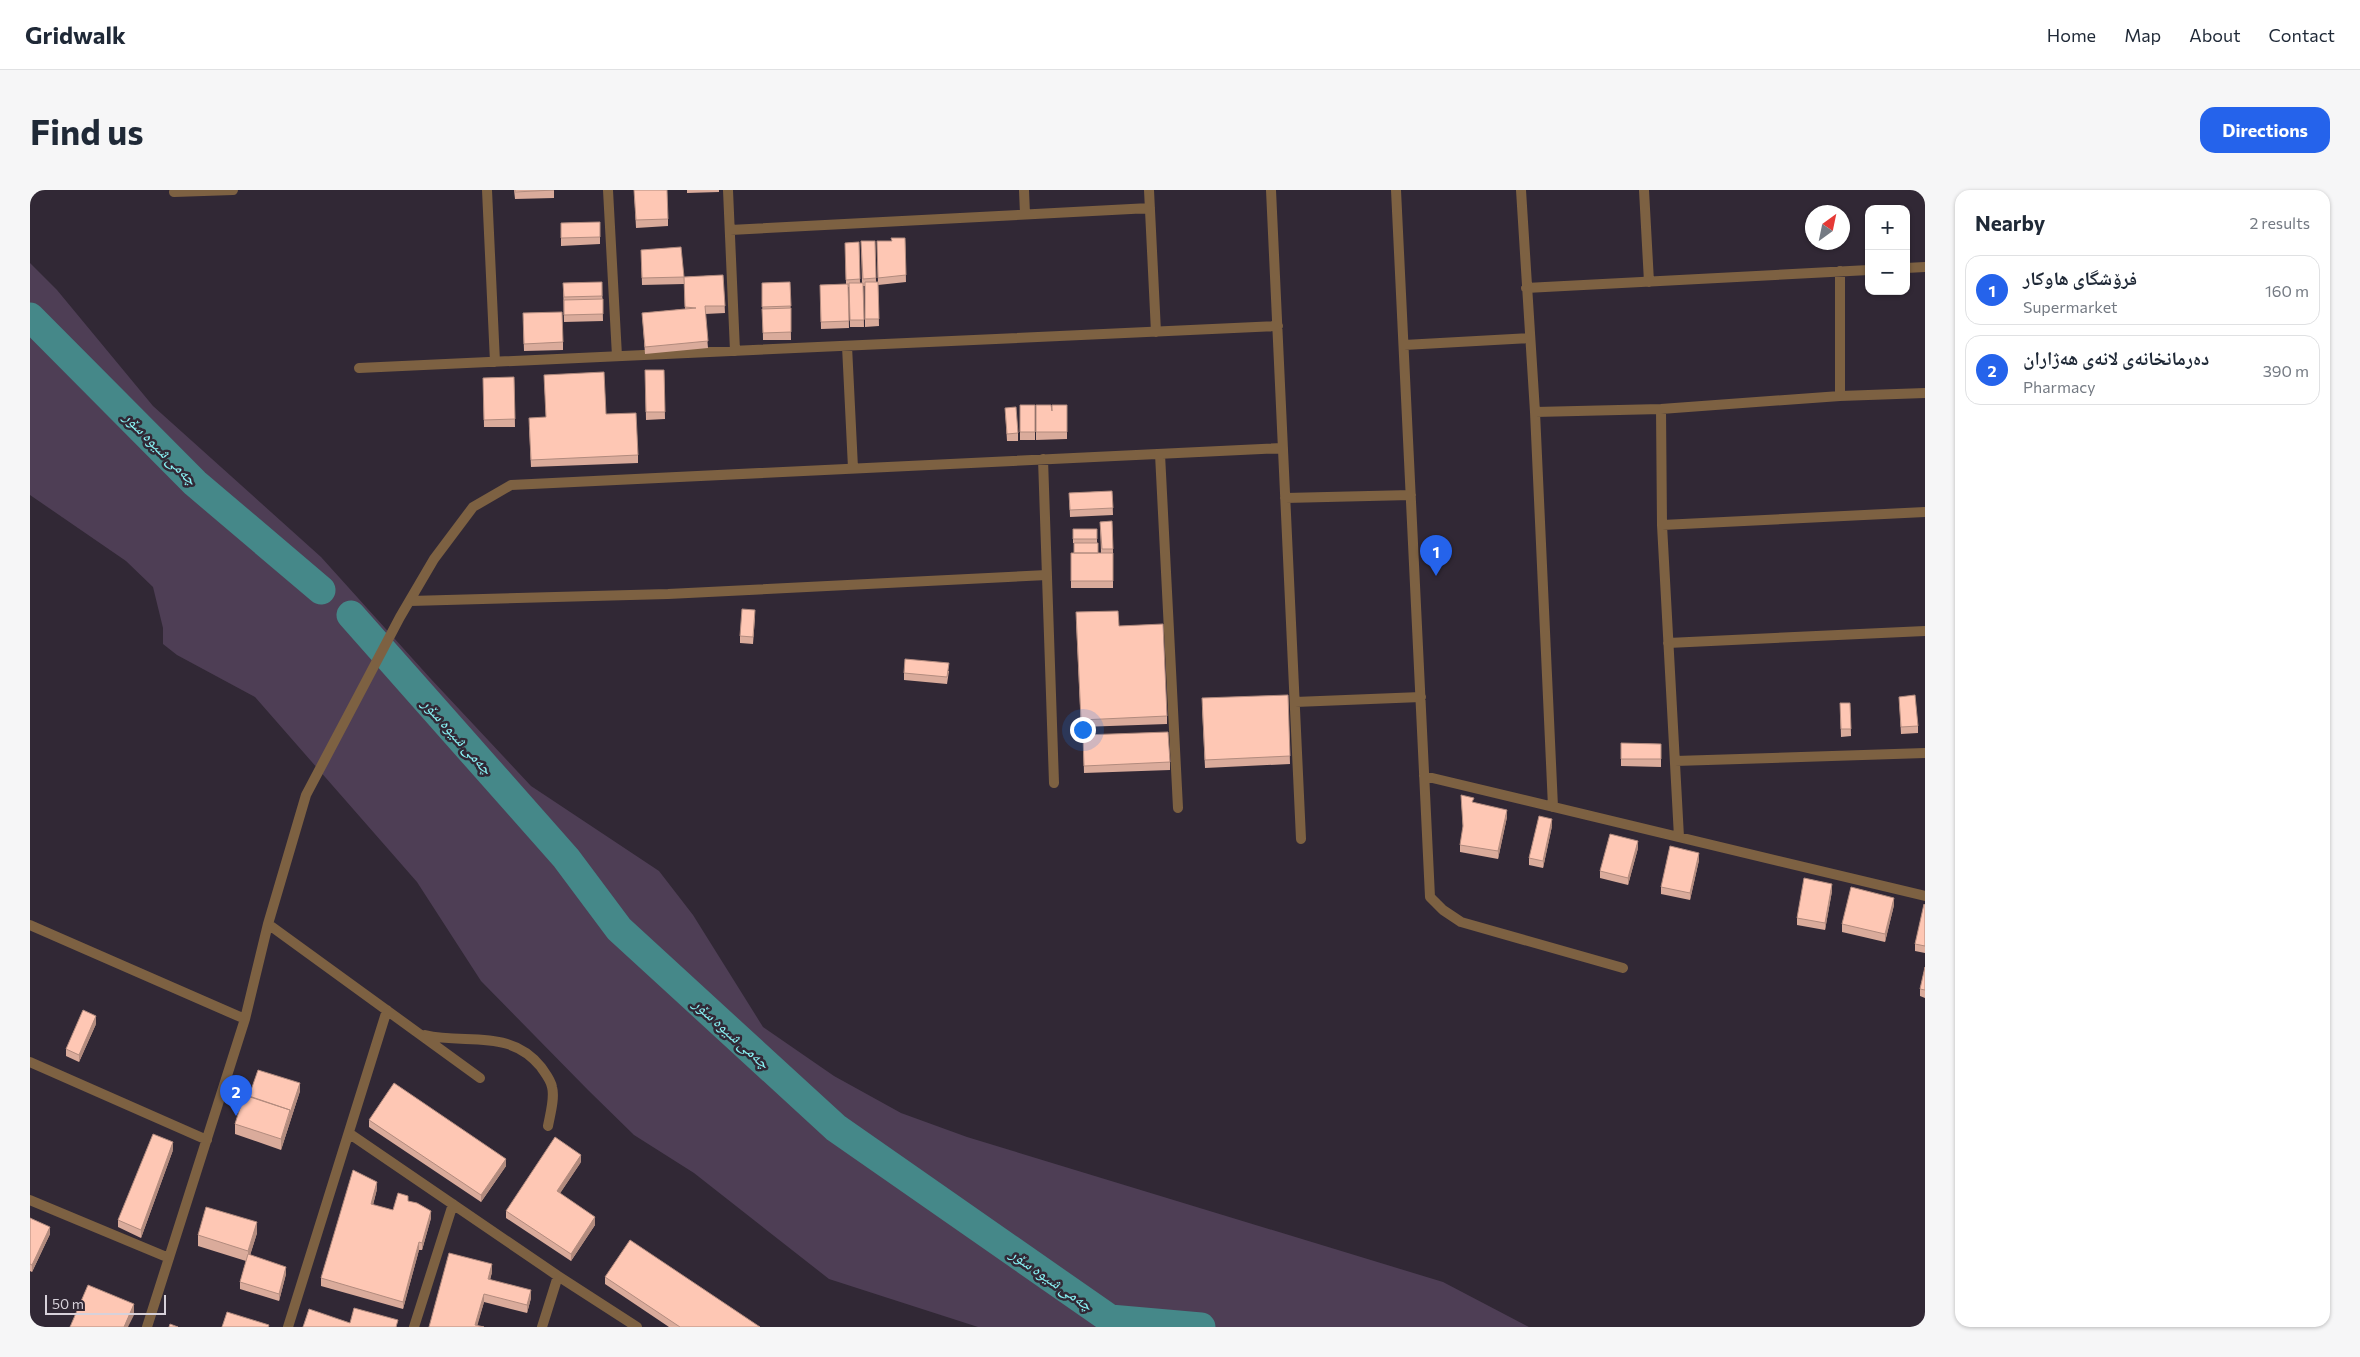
<!DOCTYPE html>
<meta charset="utf-8">
<style>
body{margin:0;font-family:Commissioner,"Noto Naskh Arabic",sans-serif;background:#f6f6f7;color:#1f2937}
.controls{position:absolute;right:15px;top:15px;display:grid;overflow:hidden;border-radius:10px;box-shadow:0 1px 4px #0004}
.controls button{width:45px;height:45px;display:grid;place-items:center;padding:0;border:0;border-bottom:1px solid #e0e1e3;background:#fff;color:#1f2937;font:25px sans-serif}
.compass{position:absolute;left:1775px;top:15px;width:45px;height:45px;border-radius:50%;background:#fff;box-shadow:0 1px 4px #0004;rotate:33deg}
.scale{position:absolute;left:15px;bottom:12px;width:121px;box-sizing:border-box;padding-left:5px;border:2px solid #d7d1da;border-top:0;font-size:14px;line-height:18px;white-space:nowrap;color:#d7d1da;-webkit-text-stroke:4px #312835;paint-order:stroke}
.you{position:absolute;left:1052px;top:539px;width:18px;height:18px;margin:-12px;border:4px solid #fff;border-radius:50%;background:#1a73e8;box-shadow:0 0 0 8px #1a73e833}
.badge{display:grid;place-items:center;width:32px;height:32px;border-radius:50%;background:#2563eb;color:#fff;font-size:16px;font-weight:700}
.pin{position:absolute;translate:-50% -41px;filter:drop-shadow(0 1px 2px #0008)}
.pin::after{content:'';position:absolute;top:26px;width:18px;height:15px;background:inherit;clip-path:polygon(0 0,100% 0,50% 100%)}
.list{margin:0;padding:0;list-style:none}
h2{display:flex;justify-content:space-between;align-items:center;height:65px;margin:0;padding:0 20px;font-size:21px}
h2 small{font-size:16px;font-weight:400;color:#747a83}
.list li{display:grid;grid-template-columns:32px 1fr auto;gap:15px;align-items:center;box-sizing:border-box;height:70px;margin:0 10px 10px;padding:0 10px;border:1px solid #e0e1e3;border-radius:15px}
.list b{display:block;font-size:19px;white-space:nowrap}
.list p{margin:0;font-size:16px;white-space:nowrap;color:#747a83}
.list em{font-size:16px;font-style:normal;color:#747a83}
.map{position:relative;flex:none;width:1895px;height:1137px;overflow:hidden;border-radius:15px}
header{display:flex;align-items:center;gap:30px;box-sizing:border-box;height:70px;padding:0 25px;background:#fff;border-bottom:1px solid #e0e1e3}
header strong{font-size:24px}
nav{display:flex;gap:28px;margin-inline-start:auto;font-size:18px}
.intro{display:flex;align-items:center;justify-content:space-between;box-sizing:border-box;height:120px;padding:0 30px}
h1{margin:0;font-size:35px}
.button{padding:12px 22px;border-radius:15px;background:#2563eb;color:#fff;font-size:18px;font-weight:700}
main{display:flex;gap:30px;padding:0 30px}
aside{flex:1;background:#fff;border-radius:15px;box-shadow:0 1px 4px #0004}
.map>svg:first-child{display:block}
.green{fill:#4e3e55}
.lines{fill:none;stroke-linecap:round;stroke-linejoin:round}
.river{stroke:#458889;stroke-width:29}
.minor{stroke:#7d6142;stroke-width:10}
.wall{fill:#daab9b}
.shaded-wall{fill:#b28b7e}
.building{fill:#fec7b4;stroke:#b28b7e}
.labels{text-anchor:middle;stroke-width:5;stroke-linejoin:round;paint-order:stroke}
.water-label{font-size:16px;font-style:italic;fill:#89f2f4;stroke:#312835}
</style>
<header>
<strong>Gridwalk</strong>
<nav><a>Home</a><a>Map</a><a>About</a><a>Contact</a></nav>
</header>
<div class="intro"><h1>Find us</h1><a class="button">Directions</a></div>
<main>
<div class="map">
<svg width="1895" height="1137" viewBox="0 0 1895 1137">
<rect width="100%" height="100%" fill="#312835"/>
<path class="green" d="M0,73L27,100L123,216L291,367L400,488L501,596L629,681L663,725L733,837L804,886L871,923L937,947L1413,1092L1499,1137H948L799,1089L664,983L604,945L558,900L451,791L387,692L225,507L147,465L133,454V438L123,397L96,371L0,305Z"/>
<g class="lines">
<path class="river" d="M0,127L165,293L291,400
M321,425L536,668L589,739L806,938L1080,1129L1171,1137"/>
<path class="minor" d="M457,0L465,172
M578,0L587,166
M698,0L705,161
M994,0L995,24
M1119,0L1126,142
M1241,0L1271,649
M1366,0L1400,707L1413,720L1431,732L1593,778
M1491,0L1505,222L1523,617
M1614,0L1619,92
M144,2L203,0
M700,40L1120,18
M1876,78L1895,77
M1810,81V206
M1496,98L1839,80
M1374,155L1499,148
M817,156L823,278
M329,178L1248,136
M1631,219L1632,335L1649,647
M1505,222L1631,219L1810,206L1895,203
M1130,264L1148,618
M1013,269L1024,593
M1255,308L1381,305
M1632,335L1895,322
M380,411L638,404L1017,385
M1638,453L1895,441
M1265,512L1391,507
M1645,571L1895,563
M1394,586L1895,706
M238,734L450,888
M0,735L215,829
M395,845C436,855 480,838 511,877C515,883 521,890 522,897C525,908 520,925 518,936
M0,872L177,950
M320,944L528,1086L607,1137
M0,1010L139,1068
M117,1137L215,829L238,734L276,605L370,427L404,369L443,317L481,295L1253,258
M258,1137L357,820
M384,1137L423,1014
M512,1137L528,1086"/>
</g>
<path class="wall" d="M484,0H524V8L485,9Z
M604,0L638,29V36L606,38Z
M657,0H689V2L657,3Z
M570,32V54L531,56V33Z
M875,48L876,92L848,95L849,136L835,137V96H833L834,137H820L819,97H818L819,138L791,139L790,95L816,94L815,53L829,52L830,93H832L831,51H845L846,92H848L847,51H862Z
M611,60L654,87V94L612,95Z
M693,85L695,123L675,124L678,158L615,164L612,123L655,119L654,87Z
M572,92L573,131L534,132L533,93Z
M760,92L761,150H733L732,93Z
M493,131L533,152V160L494,161Z
M615,180H634L635,229L616,230Z
M514,185L576,224L608,265V273L501,277L499,235L516,227Z
M484,187L485,237H454L453,188Z
M990,215H1005V250H990Z
M1006,215L1022,221L1037,215V249L1006,250Z
M975,218L988,243V251H977Z
M1082,301L1083,325L1040,327L1039,303Z
M1082,331L1083,363V398H1041V363H1044L1058,353H1043V339H1067V353L1068,363H1071L1070,332Z
M725,427L723,454L710,453V446Z
M1046,430L1089,436L1137,526V534L1051,537Z
M919,481L917,494L874,490V483Z
M1258,505L1260,574L1175,578L1172,516Z
M1869,507L1888,536V543L1871,544Z
M1810,513H1820L1821,546L1811,547Z
M1053,545L1140,572V580L1054,583Z
M1591,553L1631,554V577L1591,576Z
M1431,605L1444,613L1477,627L1468,669L1430,662V655L1433,638Z
M1522,636L1513,678L1499,675V668Z
M1608,658L1598,695L1570,688V681Z
M1669,670L1660,710L1631,704V697Z
M1802,701L1795,740L1767,735V728Z
M1864,715L1855,752L1812,742V734Z
M1895,715V763L1885,761V754Z
M1895,777V808L1890,806V799Z
M66,834L49,872L36,866V859Z
M270,901L251,960L205,944V934L219,906Z
M339,930L476,976L451,1012L339,937Z
M143,960L111,1048L88,1037V1030Z
M551,972L530,1003L565,1035L541,1071L476,1028V1021Z
M347,999L343,1015L363,1020L378,1011L401,1028L392,1060H389L373,1119L291,1096V1088Z
M0,1028L20,1044L2,1082L0,1081Z
M227,1043L220,1065L256,1084L249,1111L210,1099V1092L216,1071L168,1056V1045Z
M462,1082L460,1090L501,1108L497,1123L454,1112L447,1135L399,1137Z
M575,1087L730,1137H639L575,1094Z"/>
<path class="shaded-wall" d="M1477,620V627L1468,669V661Z
M1522,629V636L1513,678V671Z
M1608,651V658L1598,695V688Z
M1669,663V670L1660,710V703Z
M1802,694V701L1795,740V733Z
M1864,708V715L1855,752V744Z
M66,826V834L49,872V865Z
M270,893V901L251,960V949Z
M143,952V960L111,1048V1040Z
M551,965V972L527,1008V1001Z
M476,969V976L451,1012V1005Z
M347,992V999L341,1022V1014Z
M401,1021V1028L392,1060V1053Z
M565,1027V1035L541,1071V1064Z
M227,1032V1043L218,1072V1061Z
M20,1037V1044L2,1082V1075Z
M389,1052V1060L373,1119V1112Z
M462,1074V1082L458,1097V1089Z
M256,1077V1084L249,1111V1104Z
M501,1100V1108L497,1123V1115Z
M454,1104V1112L447,1137L445,1135Z
M104,1114V1125L98,1137H94Z"/>
<path class="building" d="M485,0H524L485,2Z
M604,0H637L638,29L606,30Z
M570,32V47L531,48V33Z
M861,48H875L876,85L848,88L847,51H862Z
M831,51H845L846,88L833,89Z
M829,52L830,89L816,90L815,53Z
M651,57L654,87L612,88L611,60Z
M693,85L695,116H675L678,151L615,157L612,123L666,118L655,117L654,87Z
M572,92V106L534,107L533,93Z
M760,92L761,116L732,117V93Z
M835,92H848L849,129H835Z
M819,93H833L834,130H820Z
M818,94L819,131L791,132L790,95Z
M573,109V124L534,125V110Z
M761,118V142L733,143L732,119Z
M532,122L533,152L494,154L493,123Z
M615,180H634L635,222H616Z
M574,182L576,224L606,223L608,265L501,270L499,228L516,227L514,185Z
M484,187L485,229L454,230L453,188Z
M990,215H1005V242H990Z
M1006,215H1021L1022,221V215H1037V242H1006Z
M986,217L988,243L977,244L975,218Z
M1082,301L1083,318L1040,320L1039,303Z
M1082,331L1083,359H1072L1070,332Z
M1043,339H1067V349H1043Z
M1044,353H1068V363H1044Z
M1041,363H1083V391H1041Z
M712,419L725,420L723,447L710,446Z
M1088,421L1089,436L1133,434L1137,526L1051,530L1046,422Z
M875,469L919,473L917,487L874,483Z
M1258,505L1260,566L1175,570L1172,508Z
M1885,505L1888,536L1871,537L1869,507Z
M1810,513H1820L1821,539H1811Z
M1138,542L1140,572L1054,576L1053,545Z
M1591,553L1631,554V569H1591Z
M1431,605L1444,608L1442,612L1477,620L1468,661L1430,655L1433,636Z
M1509,626L1522,629L1513,671L1499,668Z
M1580,644L1608,651L1598,688L1570,681Z
M1640,656L1669,663L1660,703L1631,697Z
M1774,688L1802,694L1795,733L1767,728Z
M1821,697L1864,708L1855,744L1812,734Z
M1894,714L1895,715V756L1885,754Z
M1895,777V800L1890,799Z
M53,820L66,826L49,865L36,859Z
M228,880L270,893L260,923V920L219,906Z
M364,893L476,969L451,1005L339,930Z
M214,905L260,920L251,949L205,934Z
M123,944L143,952L111,1040L88,1030Z
M525,947L551,965L527,1001L565,1027L541,1064L476,1021Z
M323,980L347,992L341,1014L363,1020L368,1003L378,1006V1011L387,1013L401,1021L392,1053L389,1052L373,1112L291,1088Z
M176,1017L227,1032L218,1061L168,1045Z
M0,1028L20,1037L2,1075L0,1074Z
M600,1050L730,1137H650L575,1087Z
M419,1063L462,1074L458,1089L501,1100L497,1115L454,1104L445,1135L454,1137H399Z
M218,1064L256,1077L249,1104L210,1092Z
M58,1095L104,1114L94,1137H40Z
M324,1118L368,1130L366,1137H273L279,1119L320,1133Z
M197,1122L239,1135L238,1137H192Z
M140,1134L148,1137H139Z"/>
<g class="labels">
<g class="water-label">
<text transform="translate(131 258) rotate(45)" y="6">چەمی شیوە سۆر</text>
<text transform="translate(428 546) rotate(48)" y="6">چەمی شیوە سۆر</text>
<text transform="translate(702 843) rotate(42)" y="6">چەمی شیوە سۆر</text>
<text transform="translate(1022 1089) rotate(35)" y="6">چەمی شیوە سۆر</text>
</g>
</g>
</svg>
<div class="controls">
<button>+</button>
<button>−</button>
</div>
<svg class="compass" viewBox="-18 -18 36 36"><path d="M0-13l5 13h-10z" fill="#e53935"/><path d="M0 13l5-13h-10z" fill="#747a83"/></svg>
<div class="scale">50 m</div>
<div class="you"></div>
<div class="pin badge" style="left:1406px;top:386px">1</div>
<div class="pin badge" style="left:206px;top:926px">2</div>
</div>
<aside>
<h2>Nearby<small>2 results</small></h2>
<ul class="list">
<li><span class="badge">1</span><div><b>فرۆشگای ھاوکار</b><p>Supermarket</p></div><em>160 m</em></li>
<li><span class="badge">2</span><div><b>دەرمانخانەی لانەی هەژاران</b><p>Pharmacy</p></div><em>390 m</em></li>
</ul>
</aside>
</main>
